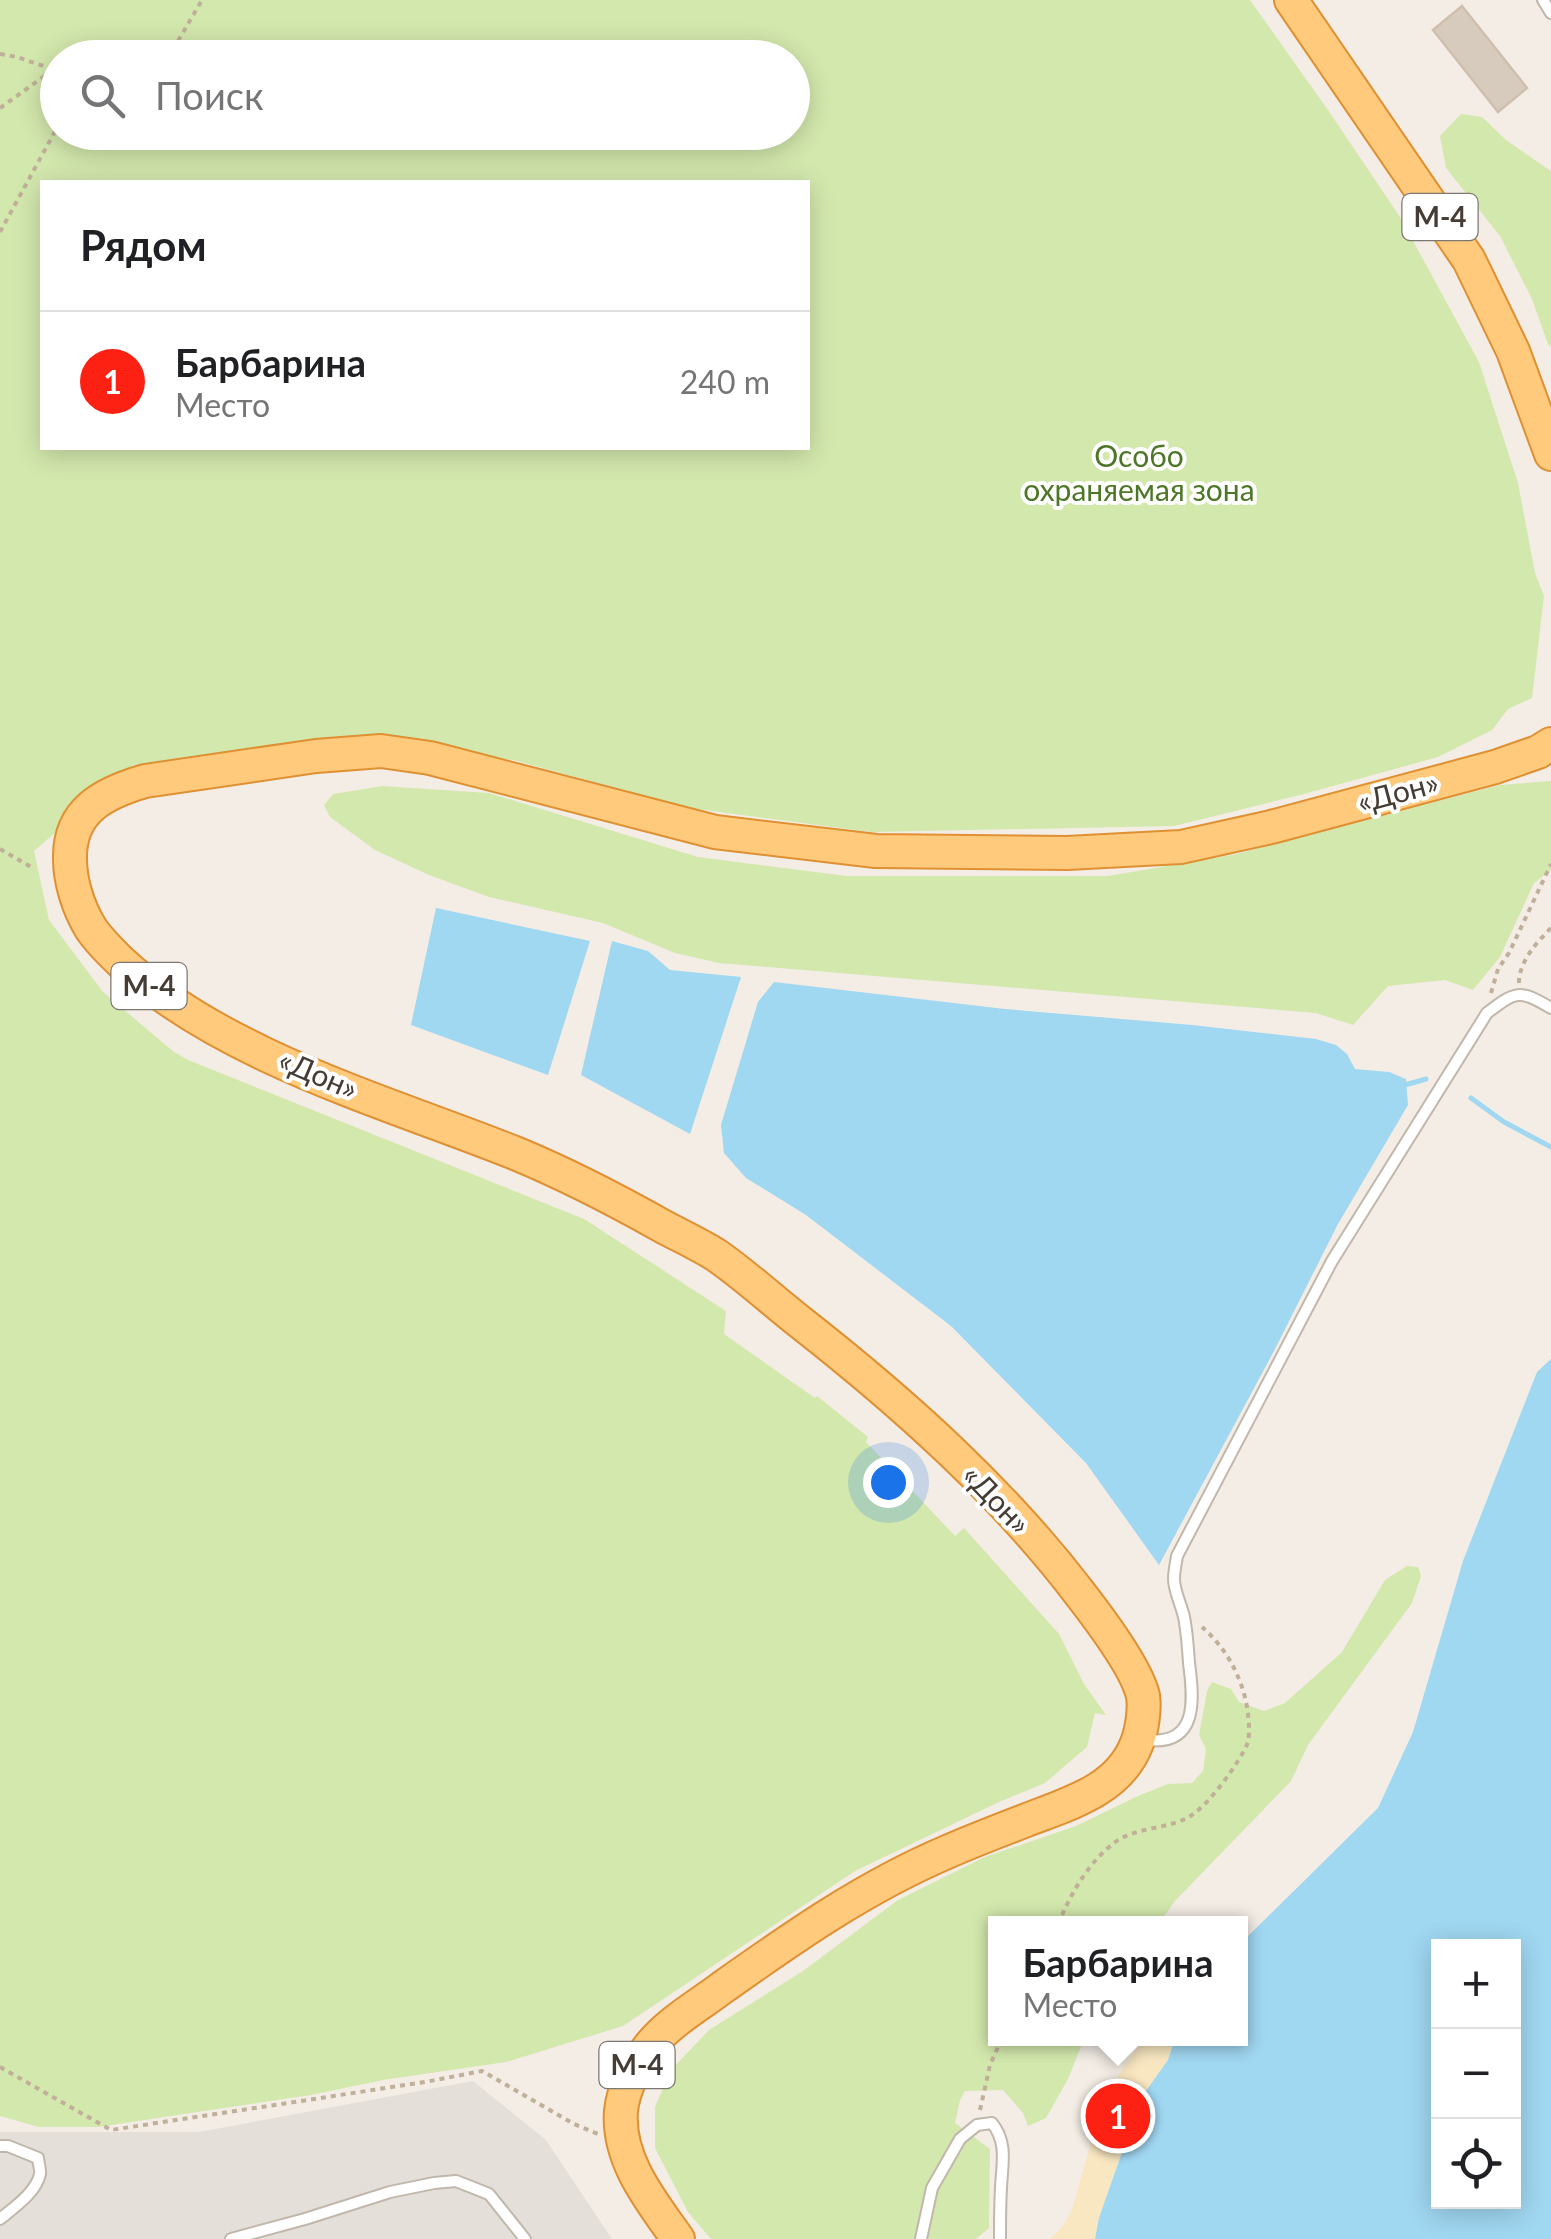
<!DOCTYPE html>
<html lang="ru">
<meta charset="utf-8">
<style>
body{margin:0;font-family:Lato,sans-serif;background:#f6f6f6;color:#202124}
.controls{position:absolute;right:30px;bottom:30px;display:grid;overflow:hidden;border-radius:0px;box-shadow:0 5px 25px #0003}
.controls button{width:90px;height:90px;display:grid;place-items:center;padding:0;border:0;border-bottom:2px solid #e0e0e0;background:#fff;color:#202124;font:50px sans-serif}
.you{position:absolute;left:888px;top:1482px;width:35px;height:35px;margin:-25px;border:8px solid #fff;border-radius:50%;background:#1a73e8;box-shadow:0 0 0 15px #1a73e833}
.badge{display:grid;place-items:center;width:65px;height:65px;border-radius:50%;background:#fc2113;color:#fff;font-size:32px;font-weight:700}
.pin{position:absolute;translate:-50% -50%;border:5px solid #fff;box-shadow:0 2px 10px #0006}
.popup{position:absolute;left:988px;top:1916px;width:260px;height:130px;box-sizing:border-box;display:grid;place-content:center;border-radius:0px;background:#fff;filter:drop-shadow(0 2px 8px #0005);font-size:32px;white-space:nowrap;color:#757577}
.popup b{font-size:38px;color:#202124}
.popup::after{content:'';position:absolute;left:50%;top:100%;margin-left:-20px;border:20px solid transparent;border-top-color:#fff}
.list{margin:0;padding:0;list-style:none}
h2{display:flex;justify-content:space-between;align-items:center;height:130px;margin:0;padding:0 40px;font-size:42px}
h2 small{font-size:32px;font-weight:400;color:#757577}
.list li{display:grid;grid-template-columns:65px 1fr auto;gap:30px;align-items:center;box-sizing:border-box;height:140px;padding:0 40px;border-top:2px solid #e0e0e0}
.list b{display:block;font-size:38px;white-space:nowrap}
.list p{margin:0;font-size:32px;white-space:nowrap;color:#757577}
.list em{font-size:32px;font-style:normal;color:#757577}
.icon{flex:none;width:55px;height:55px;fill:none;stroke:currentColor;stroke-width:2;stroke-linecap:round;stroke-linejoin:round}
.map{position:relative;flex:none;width:1551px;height:2239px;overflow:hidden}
.search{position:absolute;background:#fff;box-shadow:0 5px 25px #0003;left:40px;top:40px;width:770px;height:110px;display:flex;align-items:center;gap:25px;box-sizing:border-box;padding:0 35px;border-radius:55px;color:#757577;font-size:38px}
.panel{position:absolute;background:#fff;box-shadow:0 5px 25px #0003;left:40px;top:180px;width:770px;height:270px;border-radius:0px}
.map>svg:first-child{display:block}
.industrial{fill:#e5dfda}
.green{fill:#d3e8ad;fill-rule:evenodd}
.sand{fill:#f8e7c0}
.water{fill:#a0d7f1;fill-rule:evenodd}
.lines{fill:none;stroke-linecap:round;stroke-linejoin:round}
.stream{stroke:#a0d7f1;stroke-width:5}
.building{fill:#d7cbbd;stroke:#cfbfae;stroke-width:2.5}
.service-casing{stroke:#c1b7ab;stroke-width:14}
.trunk-casing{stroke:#df9033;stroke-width:36}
.path{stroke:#c0af99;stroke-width:4;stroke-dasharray:5 5;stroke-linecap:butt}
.service{stroke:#fff;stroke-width:10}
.trunk{stroke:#ffca7b;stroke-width:32}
.labels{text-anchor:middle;stroke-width:8;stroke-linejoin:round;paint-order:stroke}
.shield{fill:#fff;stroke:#7d7772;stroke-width:2.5}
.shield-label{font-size:28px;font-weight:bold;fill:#453d35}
.park-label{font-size:30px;fill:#4d7727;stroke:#fff}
.street-label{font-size:30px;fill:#453d35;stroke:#fff}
</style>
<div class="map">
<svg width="1551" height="2239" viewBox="0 0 1551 2239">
<rect width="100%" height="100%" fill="#f3ede5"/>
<path class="industrial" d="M473,2081L546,2140L612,2239H0V2132H199Z"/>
<path class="green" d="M0,0H1250L1328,110L1400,217L1479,362L1518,483L1535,573L1544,596L1532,698L1508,709L1492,730L1438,757L1304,794L1174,826L871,832L689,808L513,760L351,741L218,757L133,765L34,851L49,920L103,992L174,1052L188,1060L584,1219L726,1311L724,1334L815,1398L817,1396L868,1437L866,1442L955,1536L964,1528L1059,1634L1084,1684L1106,1715L1095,1713L1087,1747L1045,1783L999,1802L855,1871L623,2026L506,2062L383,2080L311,2095L98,2127H39L0,2116ZM58,58H792V132H58ZM42,182H808V448H42Z
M1461,114L1482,117L1506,140L1551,171V347L1548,344L1532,299L1500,236L1446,168L1440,136Z
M1551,781V870L1534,883L1500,957L1473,990L1445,980L1388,986L1353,1025L1316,1013L719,963L675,953L603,923L489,897L429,875L375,850L330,817L324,805L333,794L382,786L489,793L698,857L847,876H1108L1237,854L1500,785Z
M1407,1566L1418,1567L1421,1576L1412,1603L1308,1745L1291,1781L1175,1901L1159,1923L996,1924V2038L1084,2039L1068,2079L1046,2118L1028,2126L1023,2113L1003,2090L965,2091L960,2100L955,2123L990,2149L989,2228L976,2239H711L688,2212L655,2148V2107L671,2070L709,2030L803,1971L898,1900L985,1857L1076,1826L1138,1796L1168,1784L1192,1783L1203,1771L1206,1749L1199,1735L1207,1691L1212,1682L1231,1689L1239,1702L1264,1711L1285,1703L1342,1652L1385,1580Z"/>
<path class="sand" d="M1146,2039H1175L1168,2060L1141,2099L1099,2218L1095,2239H1050C1074,2219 1074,2200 1083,2171C1096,2125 1112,2073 1146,2039Z"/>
<path class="water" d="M436,908L590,941L548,1075L411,1025Z
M612,941L648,951L670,970L741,977L690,1134L581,1075Z
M774,982L1005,1009L1192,1025L1316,1039L1336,1045L1347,1054L1355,1069L1389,1072L1406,1079L1408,1105L1338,1224L1274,1351L1159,1565L1086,1463L951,1326L806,1215L746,1178L724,1153L721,1125L758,1002Z
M1551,1359V2239H1095L1099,2218L1141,2098L1168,2060L1175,2039L1240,2038L1241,1943L1378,1808L1413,1732L1463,1561L1537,1372ZM1438,1946H1514V2202H1438Z"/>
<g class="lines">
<path class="stream" d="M1405,1085L1426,1079
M1471,1098L1504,1122L1551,1147"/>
</g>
<path class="building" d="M1462,6L1527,88L1498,112L1433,30Z"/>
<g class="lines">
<g class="service-casing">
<path id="service" d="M1543,0L1551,13
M1146,1740C1198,1746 1194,1701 1189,1663C1188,1648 1187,1632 1184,1617C1181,1604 1174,1591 1174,1579C1174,1571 1176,1563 1177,1556L1332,1261L1487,1013C1516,991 1519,989 1551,1008
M0,2146H8L38,2158C38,2161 41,2171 40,2174C36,2193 13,2208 0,2219
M231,2239L305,2219L390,2192L434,2183L456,2181L489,2194L525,2239
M921,2239L932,2188L960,2139L977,2125L992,2123C1008,2143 1002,2164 1001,2188C1000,2205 1000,2222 1000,2239"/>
</g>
<g class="trunk-casing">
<path id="trunk" d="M1291,0L1469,260L1513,351L1551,454
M678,2239C652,2202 617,2160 621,2111C623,2090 636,2063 649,2047C669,2022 698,2006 723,1987C795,1936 865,1887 947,1852C972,1841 998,1831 1024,1821C1067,1804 1119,1791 1137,1743C1142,1730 1145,1709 1143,1696C1137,1669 1098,1617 1081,1595C1002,1491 902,1402 800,1322C772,1300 745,1275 716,1255C700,1245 681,1236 664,1227C616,1200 566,1174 515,1153C387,1102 223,1056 121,962C110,951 98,940 90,927C78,907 70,881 70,859C69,810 104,793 145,781L316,756L381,751L430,758L715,832L876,851L1067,853L1181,847L1271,827L1495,767L1538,752L1551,744"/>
</g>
<path class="path" d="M0,54L17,57L58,71
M168,58L202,0
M0,108L53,70
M0,232L58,126
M0,849L31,867
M1519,983C1519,962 1536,943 1551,928
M1491,993L1498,969L1509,953L1551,864
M1058,1924C1071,1894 1087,1864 1114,1843C1135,1826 1170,1830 1192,1815C1210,1803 1240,1762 1248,1742C1249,1738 1249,1732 1249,1727C1248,1689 1231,1652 1202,1627
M0,2067L111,2130L425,2082L482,2071L574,2124L598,2134
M980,2110L990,2065L1002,2038"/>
<use href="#service" class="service"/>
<use href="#trunk" class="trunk"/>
</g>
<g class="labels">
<g class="shield">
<rect x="1402.5" y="194" width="75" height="46" rx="8"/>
<rect x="111.5" y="963" width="75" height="46" rx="8"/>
<rect x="599.5" y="2042" width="75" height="46" rx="8"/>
</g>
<g class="shield-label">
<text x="1440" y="227">М-4</text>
<text x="149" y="996">М-4</text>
<text x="637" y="2075">М-4</text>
</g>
<g class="park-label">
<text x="1139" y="467">Особо<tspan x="1139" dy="34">охраняемая зона</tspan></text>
</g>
<g class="street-label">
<text transform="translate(1398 793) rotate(-15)" y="10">«Дон»</text>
<text transform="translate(318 1075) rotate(23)" y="10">«Дон»</text>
<text transform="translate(996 1500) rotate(46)" y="10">«Дон»</text>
</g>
</g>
</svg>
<div class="controls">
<button>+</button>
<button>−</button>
<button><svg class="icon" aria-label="locate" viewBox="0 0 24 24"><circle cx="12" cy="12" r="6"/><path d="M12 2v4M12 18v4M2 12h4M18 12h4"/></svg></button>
</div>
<div class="you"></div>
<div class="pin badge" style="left:1118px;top:2116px">1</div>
<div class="popup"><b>Барбарина</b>Место</div>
<div class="search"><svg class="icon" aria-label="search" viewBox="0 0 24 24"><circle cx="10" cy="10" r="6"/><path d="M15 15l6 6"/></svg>Поиск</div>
<section class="panel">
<h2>Рядом<small></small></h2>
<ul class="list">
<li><span class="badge">1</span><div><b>Барбарина</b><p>Место</p></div><em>240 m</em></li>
</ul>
</section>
</div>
